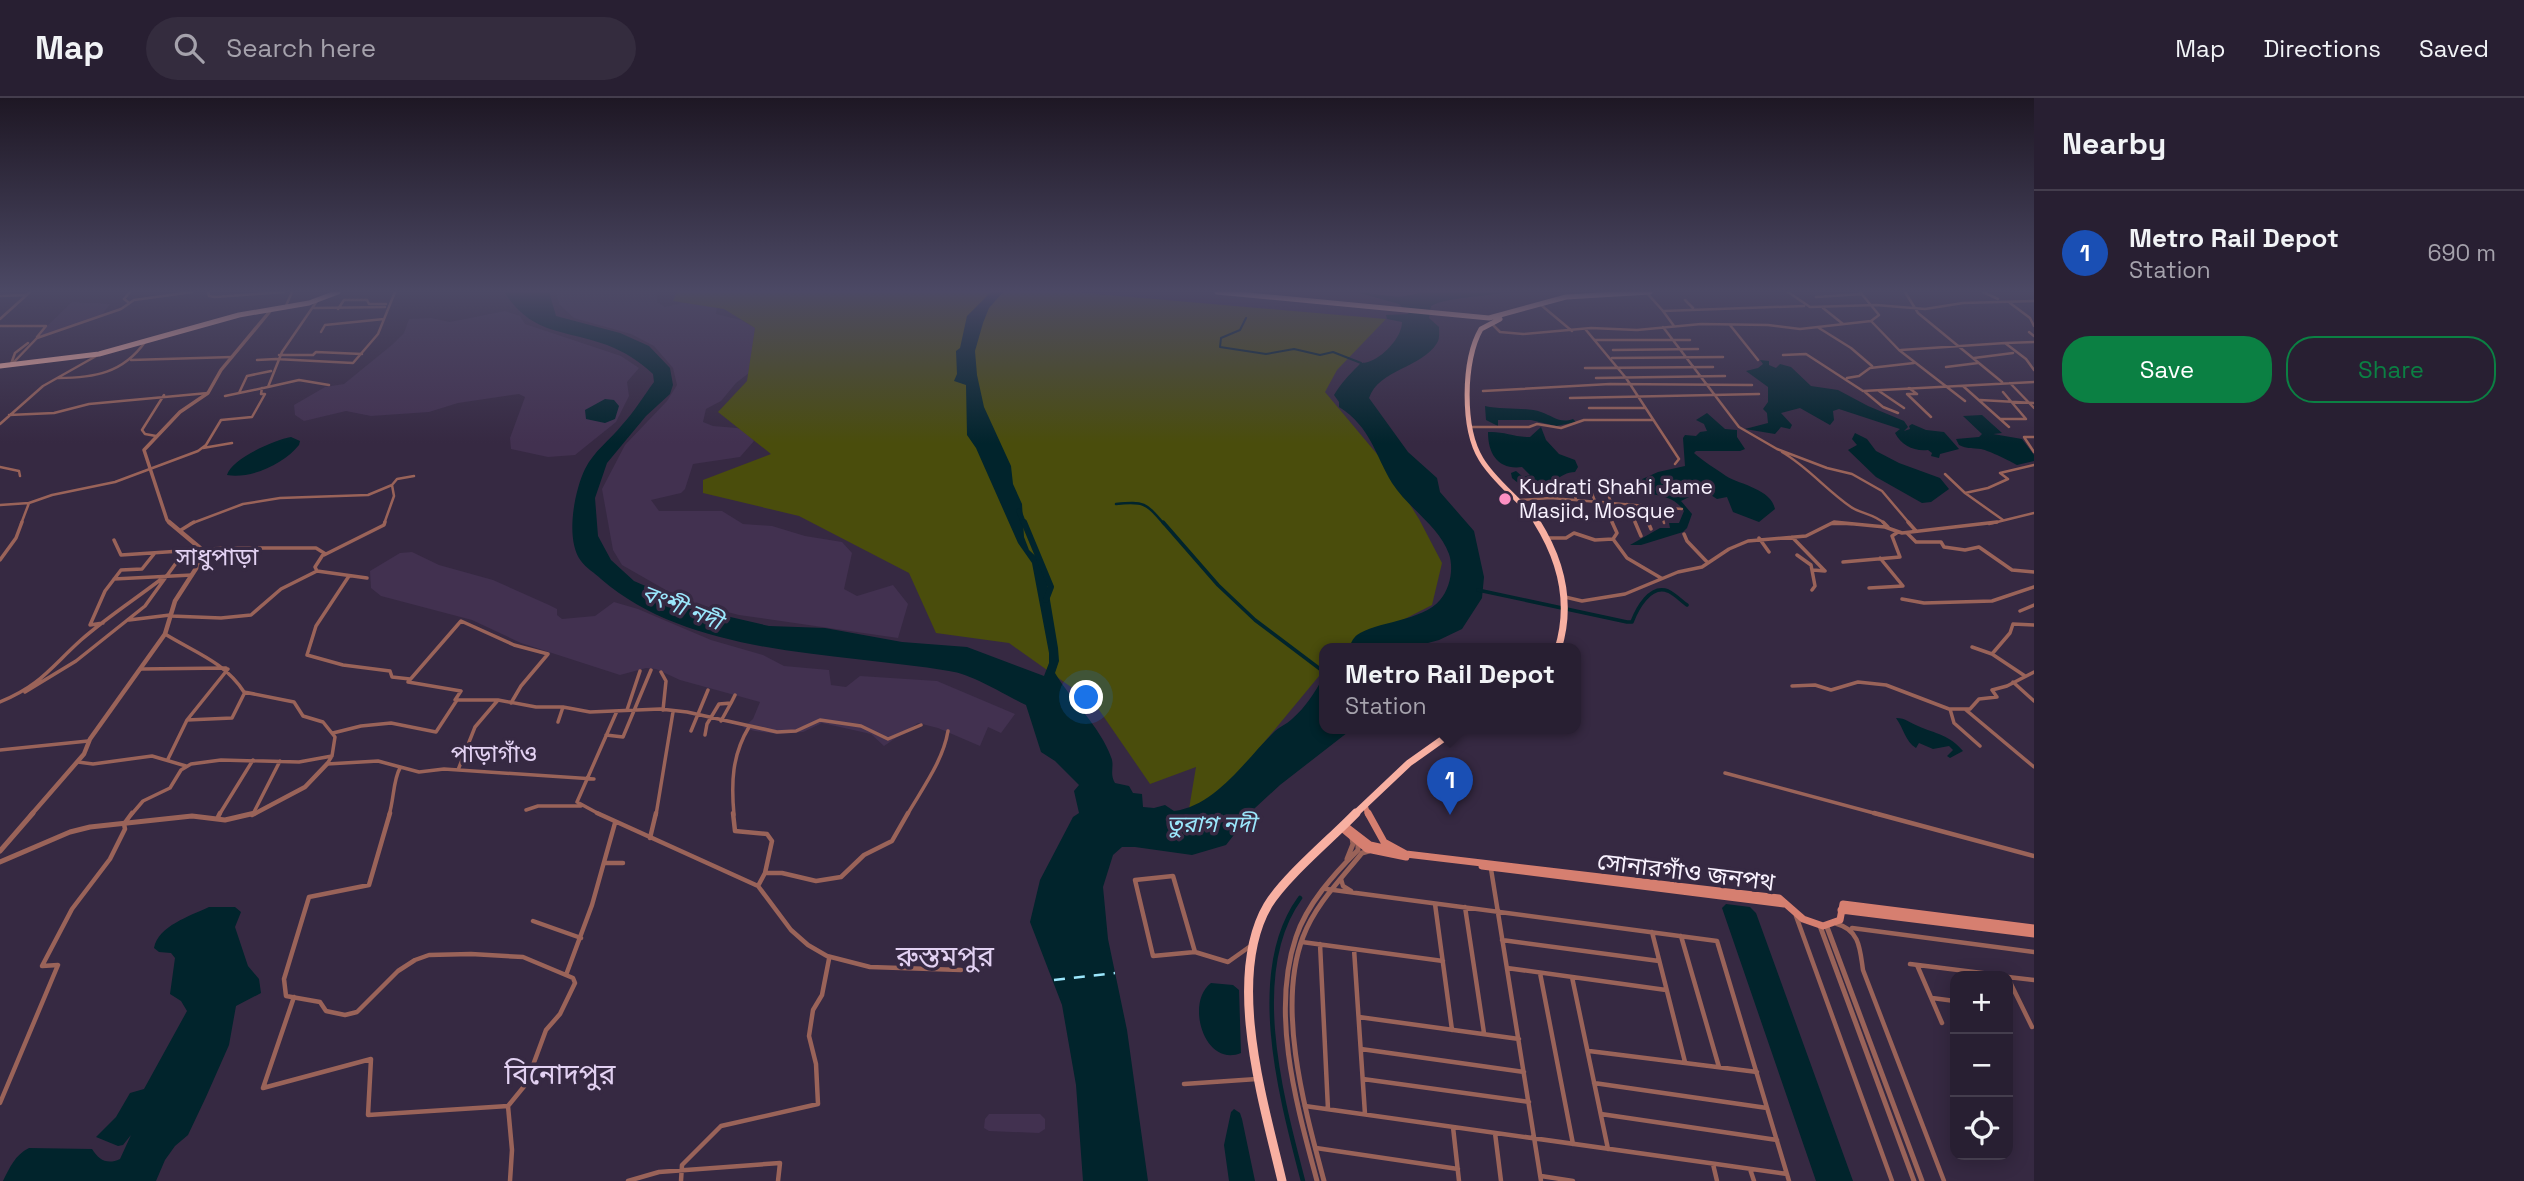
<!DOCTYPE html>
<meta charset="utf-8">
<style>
body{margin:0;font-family:"Space Grotesk","Noto Sans Bengali",sans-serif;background:#342c3e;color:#f1f3f6}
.controls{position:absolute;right:21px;bottom:21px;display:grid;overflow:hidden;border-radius:14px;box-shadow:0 4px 18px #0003}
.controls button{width:63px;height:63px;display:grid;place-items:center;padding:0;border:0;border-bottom:2px solid #443d4d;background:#281f32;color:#f1f3f6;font:35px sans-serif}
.you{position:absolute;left:1087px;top:600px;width:24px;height:24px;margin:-18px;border:5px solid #fff;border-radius:50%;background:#1a73e8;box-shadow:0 0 0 10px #1a73e833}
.badge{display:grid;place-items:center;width:46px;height:46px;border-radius:50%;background:#0b8043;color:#fff;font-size:23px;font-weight:700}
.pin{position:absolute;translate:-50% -58px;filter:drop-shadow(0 2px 4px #0008)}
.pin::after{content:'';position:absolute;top:37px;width:24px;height:21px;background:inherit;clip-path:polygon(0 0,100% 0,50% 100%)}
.popup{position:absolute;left:1319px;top:545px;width:262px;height:91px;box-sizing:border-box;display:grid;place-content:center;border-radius:14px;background:#281f32;filter:drop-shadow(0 2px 5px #0005);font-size:23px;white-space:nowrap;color:#a5a2ac}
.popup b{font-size:26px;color:#f1f3f6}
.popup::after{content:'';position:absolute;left:50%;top:100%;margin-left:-14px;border:14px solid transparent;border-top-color:#281f32}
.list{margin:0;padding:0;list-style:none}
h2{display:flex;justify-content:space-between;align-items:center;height:91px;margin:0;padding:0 28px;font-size:30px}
h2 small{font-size:23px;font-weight:400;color:#a5a2ac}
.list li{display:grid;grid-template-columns:46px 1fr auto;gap:21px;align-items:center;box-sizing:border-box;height:126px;padding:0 28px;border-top:2px solid #443d4d}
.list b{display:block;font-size:26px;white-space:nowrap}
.list p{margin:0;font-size:23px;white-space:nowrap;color:#a5a2ac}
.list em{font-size:23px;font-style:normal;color:#a5a2ac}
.actions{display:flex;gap:14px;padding:21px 28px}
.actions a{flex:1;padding:16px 0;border:2px solid #0b8043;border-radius:28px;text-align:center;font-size:24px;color:#0b8043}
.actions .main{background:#0b8043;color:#fff}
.icon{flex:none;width:38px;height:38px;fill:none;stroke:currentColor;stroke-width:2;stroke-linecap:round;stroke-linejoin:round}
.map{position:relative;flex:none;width:2034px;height:1083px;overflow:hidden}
header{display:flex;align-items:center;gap:42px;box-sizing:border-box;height:98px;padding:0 35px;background:#281f32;border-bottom:2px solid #443d4d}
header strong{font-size:33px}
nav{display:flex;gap:38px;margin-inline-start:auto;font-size:24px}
.search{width:490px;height:63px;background:#342c3e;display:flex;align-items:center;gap:18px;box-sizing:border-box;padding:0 24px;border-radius:38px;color:#a5a2ac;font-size:26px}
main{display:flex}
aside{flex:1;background:#281f32}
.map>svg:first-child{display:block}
.built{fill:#423150}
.green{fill:#4a4d0c}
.water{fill:#01242c}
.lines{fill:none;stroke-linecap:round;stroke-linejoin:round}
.stream{stroke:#01242c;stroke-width:2}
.canal-far2{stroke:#01242c;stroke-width:2.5}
.canal-far1{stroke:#01242c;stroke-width:3.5}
.canal{stroke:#01242c;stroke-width:4.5}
.river-far1{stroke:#01242c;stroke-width:5}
.river{stroke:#01242c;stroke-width:6}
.ferry{stroke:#9be7fc;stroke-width:2.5;stroke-dasharray:11 9;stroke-linecap:butt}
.minor-far2{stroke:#9a6359;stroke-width:2.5}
.minor-far1{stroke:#9a6359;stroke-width:3.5}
.minor{stroke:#9a6359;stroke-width:4.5}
.tertiary-far2{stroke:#9a6359;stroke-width:3.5}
.tertiary-far1{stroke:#9a6359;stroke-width:4.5}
.tertiary{stroke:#9a6359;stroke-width:5}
.secondary-far1{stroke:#d67f70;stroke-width:5}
.secondary{stroke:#d67f70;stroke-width:7}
.trunk-far2{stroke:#f8b0a2;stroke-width:5}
.trunk-far1{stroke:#f8b0a2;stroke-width:7}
.trunk{stroke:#f8b0a2;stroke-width:9}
.poi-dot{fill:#fc8fc2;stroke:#362942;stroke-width:2.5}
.labels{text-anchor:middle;stroke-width:7;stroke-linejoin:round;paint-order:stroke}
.poi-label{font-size:21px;fill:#f8f1fe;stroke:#362942;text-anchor:start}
.water-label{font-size:23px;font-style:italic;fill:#9be7fc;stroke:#362942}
.quarter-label{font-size:24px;fill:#e2d1f2;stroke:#362942}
.near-street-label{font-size:24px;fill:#f8f1fe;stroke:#362942}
.near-quarter-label{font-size:28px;fill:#e2d1f2;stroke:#362942}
</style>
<header>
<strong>Map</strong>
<div class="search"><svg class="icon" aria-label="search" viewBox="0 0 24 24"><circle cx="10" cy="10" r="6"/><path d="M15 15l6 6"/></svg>Search here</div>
<nav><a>Map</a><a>Directions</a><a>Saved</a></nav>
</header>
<main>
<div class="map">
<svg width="2034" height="1083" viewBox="0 0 2034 1083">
<rect width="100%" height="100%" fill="#362942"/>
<path class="built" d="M556,194H657V204L665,209L682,205L717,206L716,216L741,222L755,230L749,275L736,285L721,303L706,311L703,324L713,328L737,330L747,334L754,343L740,359L693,366L685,391L681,395L651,402L659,413H722L743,426L772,428L805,438L842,444L852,455L844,491L857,498L893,487L908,506L898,540L739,517L685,503L622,467L613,452L602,391L625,347L667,303L677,287L673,270L654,248L631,236L574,220L559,206Z
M72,204L110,206L101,218L39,239L44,231Z
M505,213L520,218L525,226L621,258L639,270L627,284L629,298L616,324L575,357L548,359L511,351L510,340L525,299L519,296L458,305L429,314L371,318L346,313L304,323L295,317L294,307L325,289L344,286L393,246L404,235L409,221L431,220L450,224Z
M412,454L439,467L493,482L549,507L557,511V517L562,521L595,518L614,504L638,511L711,542L763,557L784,568L829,572L831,587L846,589L860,578L937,583L1015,616L1001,635L988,629L980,648L938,630L918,625L884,648L871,636L822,625L803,634L778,636L755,633L743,630L753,621L760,604L680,582L656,571L646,570L620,577L521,545L472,522L381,498L371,490L370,473L400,455Z
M989,1016H1040L1045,1021V1031L1039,1035L989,1033L984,1030L985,1021Z"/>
<path class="green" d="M677,194H1074L1386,221L1337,272L1325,294L1382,362L1419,421L1442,465L1432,507L1346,551H1324V572L1184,741L1196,669L1150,686L1095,606L1009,545L936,535L909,475L799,418L703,395V382L771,356L718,314L747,283L755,230L724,211L673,203Z"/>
<path class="water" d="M504,194H549L556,218L620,235L649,248L670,270L673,287L670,296L646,318L607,365L595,400L598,438L611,462L634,483L700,512L769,528L825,530L902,544L967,549L1044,578L1049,565V555L1032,465L1018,445L976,350L967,337L966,287L954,283L957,276L956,253L960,250L967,218L991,194H1003L989,210L983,225L975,253L977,277L984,309L1011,368L1013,386L1022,406L1024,439L1029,452L1044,466L1058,550L1059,563L1055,575C1071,602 1101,630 1111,659C1115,668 1109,675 1115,685L1129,688L1133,695L1142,696L1143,709L1154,710L1165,707L1174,713C1216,708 1246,661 1274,634C1279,629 1287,626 1292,621C1306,609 1315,594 1324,578V631H1352L1280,687L1255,710L1226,747L1192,757L1135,749H1122L1113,757L1103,789L1108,841L1127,932L1148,1083H1083L1076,987L1062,907L1030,824L1040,782L1073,719L1079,715L1074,693L1079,687L1055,663L1041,654L1026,607C1005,597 972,576 949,573C837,554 691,559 601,481C595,475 586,470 581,463C565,442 574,394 585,371C594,353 610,342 622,327C634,314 643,299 654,284L653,276C639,263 625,254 607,247C564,231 533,238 504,194Z
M1356,194L1399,199L1427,194H1505C1484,199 1447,199 1431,208L1429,220L1439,229C1439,233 1440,241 1437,245C1422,270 1379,271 1369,300L1408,354L1437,380L1440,394L1474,433L1484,479L1482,500L1462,531L1439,542L1406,551H1348C1351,546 1352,541 1357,537C1374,524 1423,523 1440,502C1450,490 1454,471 1449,456C1439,428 1408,410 1392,385C1375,357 1371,329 1339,309V304L1334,297C1341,285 1349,277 1358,268C1362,263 1362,266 1368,264C1382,260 1402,240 1402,224L1387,221L1386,217L1409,216L1399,206Z
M1760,262L1769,263V267L1776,270L1780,266L1791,269L1811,288L1838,292L1868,308L1904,323L1908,329L1904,333L1910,331L1909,328L1912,326L1926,332L1944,334L1959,351L1940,356L1939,360L1931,358L1932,355L1928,352C1915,354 1901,347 1895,335L1900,331L1839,311L1833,313L1834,322L1830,327L1800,310L1781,315L1792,327L1790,331L1781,329L1775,336L1745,331L1768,325L1767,315L1763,311L1768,304V289L1746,273L1758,270L1763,266Z
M605,301L614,302L619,308L615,321L605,325L586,321L585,312Z
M1485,308C1502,312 1527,309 1541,314C1553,318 1560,326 1573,321L1576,324L1556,328L1531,322H1498V328L1486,322Z
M1707,315L1725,331L1737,332V339L1745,351L1740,353H1696L1694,355C1703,363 1716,371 1726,378C1741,387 1771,391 1775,411L1759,424L1733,414L1727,399L1717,401L1703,392L1681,403L1692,416L1687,430L1683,434L1641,447H1630L1660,430H1670L1669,425H1679L1684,413C1672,393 1642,396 1622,395L1620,391L1658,374L1685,368L1683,340L1685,337L1696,338L1700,334L1707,333L1704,326L1696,322Z
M1982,317L2002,335L1993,336L2022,341L2034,357V363L2017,367C2010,363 1990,353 1981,351C1973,350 1967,351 1959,347L1956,341L1979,339L1982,336L1963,318Z
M1541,329L1546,342L1559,356L1575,362L1578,369L1575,374C1552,374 1545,409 1512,380L1511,375L1516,373L1523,379L1530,377L1522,369C1499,372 1488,357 1488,334C1503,333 1514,339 1530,339Z
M1855,335L1867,341L1876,353L1899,365L1940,380L1949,391L1931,404L1922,405L1876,379L1848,352L1857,347L1852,341Z
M291,339L300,343L299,347C284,366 251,381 227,377C231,361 274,342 291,339Z
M1896,620C1906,620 1910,625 1918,628C1936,636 1950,637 1963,653L1950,660L1947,658L1953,652L1949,648L1933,651L1919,645L1916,650C1905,643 1904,631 1896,620Z
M1726,806L1750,809L1756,815L1853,1083H1816L1722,810Z
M209,809H235L241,814L235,829L248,868L259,881L261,895L236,908L229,947L206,999L188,1037L175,1048L165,1062L156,1083H3C10,1069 15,1057 29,1050L92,1051C99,1062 107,1067 120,1061L131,1037L123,1047L118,1048L96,1039L116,1019L130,995L144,991L187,913L181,903L170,896L175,860L171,855L159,854L154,850C158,828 190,818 209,809Z
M1211,885L1233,887L1239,892L1241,955C1204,970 1185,904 1211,885Z
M1234,1011L1240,1015L1242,1021L1255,1083H1229L1224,1047L1231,1014Z"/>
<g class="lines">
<path class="stream" d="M1246,220L1240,232L1221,240L1220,249L1266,256L1294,251L1320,257L1333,254L1361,265"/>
<path class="canal-far2" d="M1116,406C1144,403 1146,405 1164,426"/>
<path class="canal-far1" d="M1163,424L1218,487L1255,522L1324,574
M1478,492L1627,524H1632C1637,511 1650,486 1668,493C1675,496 1681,503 1687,507"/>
<path class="canal" d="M1300,800C1246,874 1282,1002 1303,1083"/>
<path class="river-far1" d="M1019,413L1024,426"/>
<path class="river" d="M1024,424L1051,489L1046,502"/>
<path class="ferry" d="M1054,882L1115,875"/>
<path class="minor-far2" d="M208,194L209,198L215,199L284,194
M1788,194L1810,209L1876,207L1925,211L1963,205L2034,203
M1860,194L1879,217L1871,223
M1905,194L1918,215L2002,284
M1983,194L1998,201
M1647,195L1663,213L1804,208
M0,198L26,197
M1816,199L1862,196
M1685,202L1693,210
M128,204L124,201L130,194
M2010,205L2030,220L2034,228
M1541,207L1572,233
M285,210L292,194
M314,210L385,209
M1823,210L1843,226
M338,211L344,202H367L369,206H386
M1663,213L1674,228
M0,221L30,194
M1491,225L1500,234L1523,236L1591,230L1637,232L1701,226L1768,227L1800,231L1871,223L1899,252L1965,303
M1730,227L1758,262
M0,228H46L37,239
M1663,229L1739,329L1777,351L1827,370L1852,376L1882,393L1910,426
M1819,230L1851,250L1872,268
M1586,232L1626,280L1679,361L1675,366
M321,234L325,227L384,221
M2029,234L2034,238
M1595,242H1690
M2005,245L2034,244
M1613,252L1698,251
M1901,252L2005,245L2026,261L2034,272
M279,257H313L316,254L362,256
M1783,257L1806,256L1863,293L2034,284
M1612,260L1723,259
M1974,260L2013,255
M276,261L353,265L378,236L395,194
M131,262L232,259
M257,262L276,261
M13,265L37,240L121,211L134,202L192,194
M11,266L15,255L28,245
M1946,269L1978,265
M1585,270L1713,269
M58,280C94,280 123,275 145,244
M1596,280L1725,278
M1847,280L1859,278L1870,270L1914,265
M2010,285L2034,310
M1963,288L2009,329
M268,289L299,282L329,287
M1909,290L1917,296H1907L1931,319
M1483,293L1610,286L1752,287
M1879,293L1904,310
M1865,294L1883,309L1898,315
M239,295L247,278L271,273
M225,298L268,289L282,254L317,203
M1570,300L1759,296
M1980,302L2034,305
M1589,310H1644
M9,317L54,315L89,306L208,295
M2001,321H2026L2003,294
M0,326L43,288L98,257
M1472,329H1529L1537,326L1561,330L1584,322H1653
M156,338L145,336L142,332L164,297
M2034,339H2024L2034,354
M203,350L232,345
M1782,354C1808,369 1826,392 1851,409C1861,416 1875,416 1885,426
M0,369L19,373L20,378
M1945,376L1965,395L1988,390L2008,381L2000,375L2034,367
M1554,392L1557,400
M1574,393L1576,402
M1591,393L1595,403
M1607,394L1611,404
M1965,395L2003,422
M1520,402L1551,400L1682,411
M1603,404L1613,426
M1627,406L1636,426
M0,407L29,405
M1641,407L1649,426
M1659,408L1664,425
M21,426L29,405L52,397L115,384L198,353L206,347L221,322L252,319L265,296H261L262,290
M190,426L243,406L280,400L368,397L392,387
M384,426L394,398L392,387L397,381L414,378
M1831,426H1852
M1989,426L2034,415"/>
<path class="minor-far1" d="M1612,424L1617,435L1613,441
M1635,424L1641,438
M1648,424L1651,431
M1883,424L1888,429
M1908,424L1916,433
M181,432L194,424
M1907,435L1916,444H1941L1944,449L1965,452L1979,449L2012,472L2034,474
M1684,436L1687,443L1708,465
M1792,439L1825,473L1813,472
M1548,440H1566L1574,435L1595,442L1613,441L1627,460L1661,480
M1759,440L1769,454
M114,442L121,457L226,450H316L324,455L315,469L317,473L367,480
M324,457L384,427L385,424
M1797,457L1811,467L1815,488L1812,492
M0,462L16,440L22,424
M1843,464L1900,459L1892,438L1898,434
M349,478L316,528L307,557L343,567L390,573L392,579L410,581
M114,481L192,477
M1869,490L1903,488L1880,460
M1565,499L1582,503L1625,496L1678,474L1702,469L1729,451L1748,443L1806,438L1834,424L1885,429L1902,435L1997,424
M1902,501L1924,505L1992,503L2034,489
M2020,513L2034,507
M171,518L221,520L251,517L281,491L317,473
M129,522L170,517
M103,525L90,527L105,493L121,472L142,471L154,456
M165,536C194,554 225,564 244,594L294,604L303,618L323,624L335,639L332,658L327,666L378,663L419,674L444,671L594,681
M1972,549L1992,556L2025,578
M1992,556L2010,535L2013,526L2034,527
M141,571L226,570
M661,574L666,583L663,612
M2013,584L2034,603
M1792,588L1815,587L1831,592L1858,584L1886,587L1949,611H1970L1979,601L1997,599L1992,592L2007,588L2034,574
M25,594L76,563L145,508L184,454
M498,602H455L461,593L408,584L461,523L514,547L548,556L521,588L511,605
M0,604C41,587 50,570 81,542C107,519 137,500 164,479
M563,609L590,614L660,611L687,614L777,634L796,633L820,622L861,628L888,641L921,627
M1950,611L1954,625L1980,648
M627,612L640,573
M1966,612L2034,669
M187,622L228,571
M721,623L731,605
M691,633L708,592
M333,635L361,628L391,625L436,634L457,602
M606,637L623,639L651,572
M705,637L707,626L719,606L731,605L735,597
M0,652L88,643
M168,661L187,622L232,620L245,594
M78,664L93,666L152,658L186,668
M458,672L475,629L498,602L536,609H563L558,624
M1725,675L1881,717
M526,712L538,708H581
M254,714L280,663
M131,717L143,703L170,690L181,672L191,666L221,662L299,664L332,658
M219,717L253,662
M389,717C394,702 393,682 400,670
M601,717L577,704L617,613
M656,717L673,614
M734,717C731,685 732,657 749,629
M907,717C922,691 943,663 948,633"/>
<path class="minor" d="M390,715L369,787L309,799L284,881L286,898L320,904L326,913L345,917L357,914L398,873L415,862L429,857L471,856L523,859L573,880L575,885L560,916L546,932L526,986L508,1008
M597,715L758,788L791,832L808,847L827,858L870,869L961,872
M733,715L735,733L767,736L772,743L765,775L758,788
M1874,715L2034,758
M218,719L220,715
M650,740L656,715
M604,765H623
M1491,771L1541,1083
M765,775H782L816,783L841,779L864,757L892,743L908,715
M1173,778L1195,854L1153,858L1135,782Z
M1341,781L1343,788L1351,793
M1326,791L1717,843L1789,1083
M1435,806L1452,932
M1465,809L1484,935
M1796,818L1892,1083
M533,823L581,840
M1837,826C1860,832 1860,852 1863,872L1944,1083
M1852,830L2034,854
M1652,834L1685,964
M1681,838L1719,969
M1502,842L1659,863
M1302,844L1443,863
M1320,846L1328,1011
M1354,851L1365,1016
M1195,854L1228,864L1252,847
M1910,866L2006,878
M1917,867L1942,925
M1507,870L1666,892
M1540,875L1573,1046
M566,877L592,807L615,725
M1572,879L1608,1051
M2008,879L2034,882
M2008,880L2032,929
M294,899L263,990L371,961L368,1017L508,1008L512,1052L510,1083
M1932,900L1955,903
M1359,919L1519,941
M1361,951L1524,974
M1589,953L1757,974
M1363,981L1529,1004
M1594,985L1767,1010
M1184,986L1257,981
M0,1005L58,867L42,868L72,811L110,761L125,731L124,726L132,715
M1305,1008L1787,1076
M1601,1016L1777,1042
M1453,1029L1459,1083
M1495,1035L1501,1083
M1316,1050L1458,1071
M1713,1066L1717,1083
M1750,1071L1754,1083
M1541,1078L1573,1083
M628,1083L659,1074L780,1065L778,1083
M681,1083L682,1067L721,1028L818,1006L816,966L809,938L813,912L822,897L829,861"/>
<path class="tertiary-far2" d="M171,426L167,422L144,352L180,314L208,295L221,272L271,212"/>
<path class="tertiary-far1" d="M31,717L84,656L90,641L165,536L175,503L206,455L169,424
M252,717L305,689L327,666"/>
<path class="tertiary" d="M0,753L33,715
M1347,761L1353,746L1352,740
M0,764L70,734L90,729L192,718L225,722L255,715
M1820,828L1914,1083
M1827,829L1922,1083
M1317,1083C1297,1008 1270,916 1296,839C1307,806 1334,776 1358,752V745
M1324,1083C1305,1012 1276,910 1303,839C1315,807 1341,781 1362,755L1369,753"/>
<path class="secondary-far1" d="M1365,707L1368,717"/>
<path class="secondary" d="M1368,715L1384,744L1406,756L1779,800L1803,821L1823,828L1840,822L1843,806L2034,830
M1344,727L1370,747L1393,752
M1342,730L1367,751L1406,759
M1482,768L1784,806
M1841,812L2034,836"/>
<path class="trunk-far2" d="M1217,194L1489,220L1566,199L1650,194
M1500,221L1481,231C1463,262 1462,330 1481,361C1496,386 1522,402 1538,426
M0,268L99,256L239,217L309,205L338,194"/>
<path class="trunk-far1" d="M1537,424C1562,464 1572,506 1558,551
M1354,717L1409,665L1457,631"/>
<path class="trunk" d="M1282,1083C1264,1006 1225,880 1268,807C1286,778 1331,741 1356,715"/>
</g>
<linearGradient id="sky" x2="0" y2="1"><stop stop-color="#1e1724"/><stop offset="0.56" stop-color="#4c4965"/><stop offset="1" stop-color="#4c4965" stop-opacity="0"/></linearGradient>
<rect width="2034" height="345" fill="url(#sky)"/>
<circle class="poi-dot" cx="1505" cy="401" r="7"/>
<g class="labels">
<g class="poi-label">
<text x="1519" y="396">Kudrati Shahi Jame<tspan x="1519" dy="24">Masjid, Mosque</tspan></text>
</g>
<g class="water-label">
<text transform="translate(682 509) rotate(22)" y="8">বংশী নদী</text>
<text x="1211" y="734">তুরাগ নদী</text>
</g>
<g class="quarter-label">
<text x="217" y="467">সাধুপাড়া</text>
<text x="494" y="664">পাড়াগাঁও</text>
</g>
<g class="near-street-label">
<text transform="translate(1686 774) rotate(7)" y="8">সোনারগাঁও জনপথ</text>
</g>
<g class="near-quarter-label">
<text x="945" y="868">রুস্তমপুর</text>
<text x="560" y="986">বিনোদপুর</text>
</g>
</g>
</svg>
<div class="controls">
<button>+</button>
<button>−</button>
<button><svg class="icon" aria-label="locate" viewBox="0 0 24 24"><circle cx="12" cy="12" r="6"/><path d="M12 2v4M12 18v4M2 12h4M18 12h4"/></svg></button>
</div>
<div class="you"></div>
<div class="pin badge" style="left:1450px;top:717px;background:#1a4fb4">1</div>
<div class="popup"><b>Metro Rail Depot</b>Station</div>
</div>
<aside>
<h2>Nearby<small></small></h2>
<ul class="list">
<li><span class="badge" style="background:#1a4fb4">1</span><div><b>Metro Rail Depot</b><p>Station</p></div><em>690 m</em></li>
</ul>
<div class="actions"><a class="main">Save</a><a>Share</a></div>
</aside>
</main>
